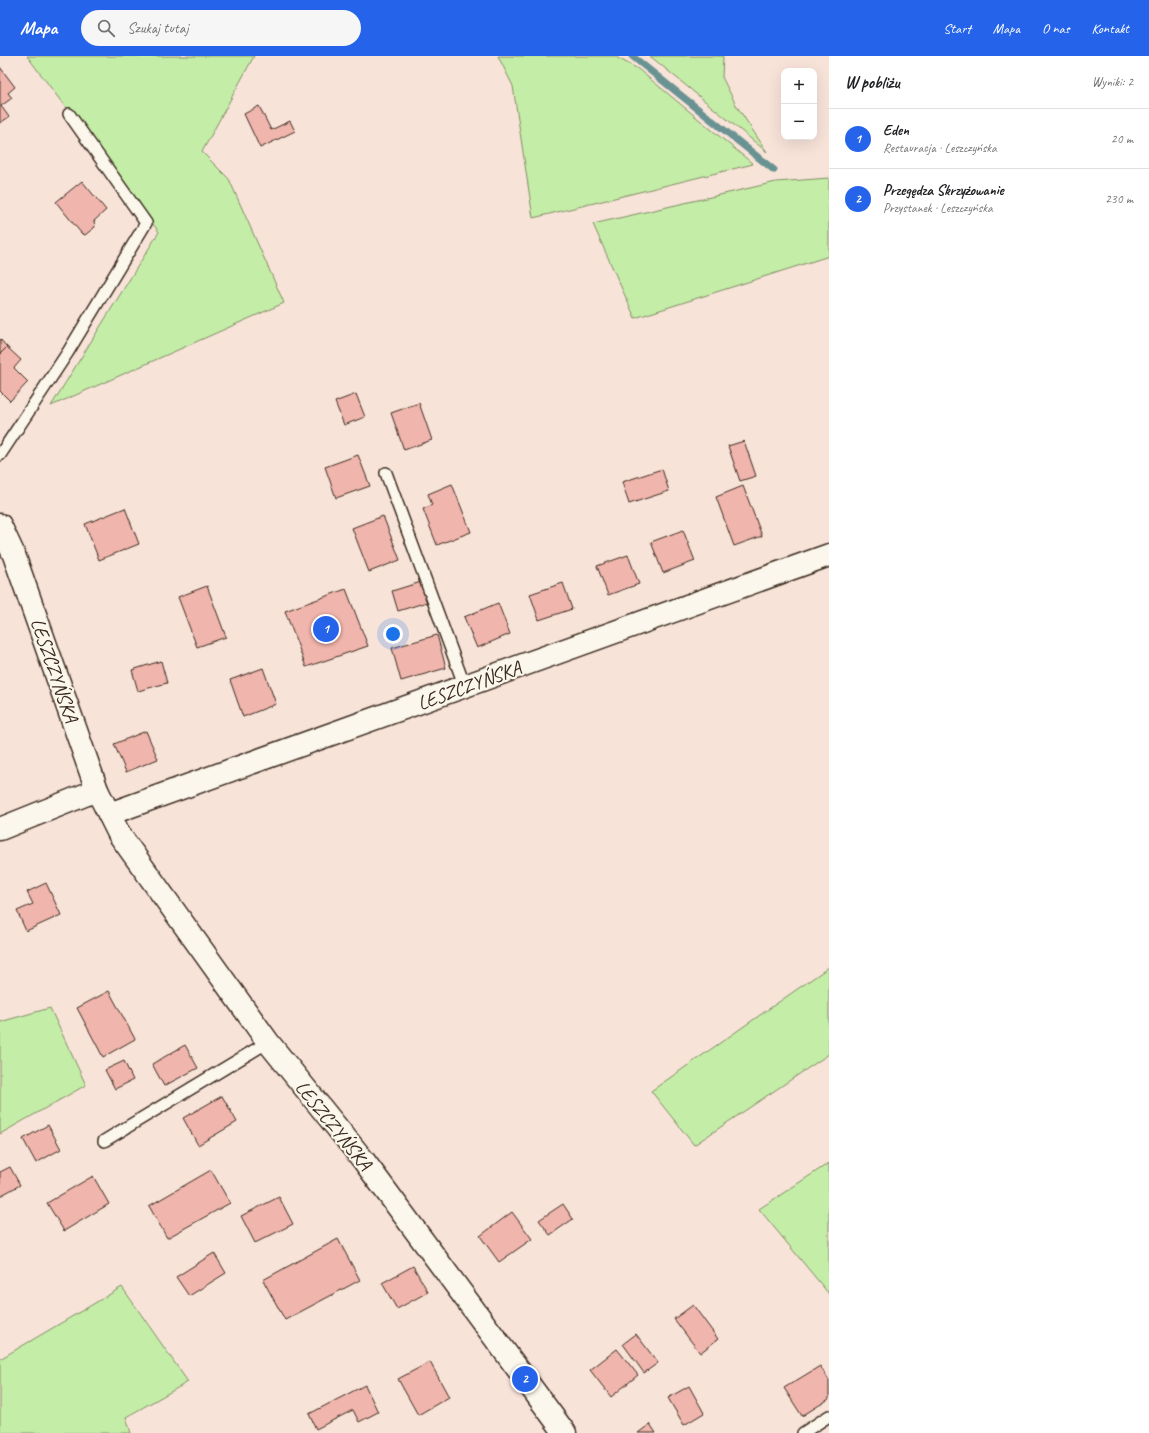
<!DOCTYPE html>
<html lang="pl">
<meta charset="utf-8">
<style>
body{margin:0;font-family:Caveat,sans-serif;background:#f6f6f6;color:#202124}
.controls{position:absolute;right:12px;top:12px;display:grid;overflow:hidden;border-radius:8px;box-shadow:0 4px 16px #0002}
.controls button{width:36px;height:36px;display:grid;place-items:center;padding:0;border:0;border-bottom:1px solid #e0e0e0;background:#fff;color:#202124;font:20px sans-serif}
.you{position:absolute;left:393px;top:578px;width:14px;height:14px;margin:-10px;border:3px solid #fff;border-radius:50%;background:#1a73e8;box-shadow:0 0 0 6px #1a73e833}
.badge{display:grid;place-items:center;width:26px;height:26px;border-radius:50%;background:#2563eb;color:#fff;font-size:13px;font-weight:700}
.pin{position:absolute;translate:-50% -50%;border:2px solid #fff;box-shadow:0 1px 4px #0006}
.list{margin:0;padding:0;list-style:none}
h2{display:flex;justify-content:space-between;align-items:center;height:52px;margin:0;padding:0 16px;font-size:17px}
h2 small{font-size:13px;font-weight:400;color:#757577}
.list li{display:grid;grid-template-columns:26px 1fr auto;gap:12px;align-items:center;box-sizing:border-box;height:60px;padding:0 16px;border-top:1px solid #e0e0e0}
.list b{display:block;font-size:15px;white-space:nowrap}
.list p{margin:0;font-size:13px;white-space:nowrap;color:#757577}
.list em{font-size:13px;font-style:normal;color:#757577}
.icon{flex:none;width:22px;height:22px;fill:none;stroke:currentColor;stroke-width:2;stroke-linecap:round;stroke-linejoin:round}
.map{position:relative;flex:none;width:829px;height:1377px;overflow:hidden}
header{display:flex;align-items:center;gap:24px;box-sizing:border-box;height:56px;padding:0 20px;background:#2563eb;color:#fff}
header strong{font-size:19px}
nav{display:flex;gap:22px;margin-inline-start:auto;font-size:14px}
.search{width:280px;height:36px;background:#f6f6f6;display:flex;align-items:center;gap:10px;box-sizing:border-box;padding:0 14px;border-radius:22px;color:#757577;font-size:15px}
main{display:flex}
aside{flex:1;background:#fff}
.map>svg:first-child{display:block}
.green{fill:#c4eda8;stroke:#808c63}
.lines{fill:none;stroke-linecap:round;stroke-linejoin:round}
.stream{stroke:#699392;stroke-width:7}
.building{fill:#f0b5ac;stroke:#3b2a1e}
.lane-casing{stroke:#3b2a1e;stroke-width:14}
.street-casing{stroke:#3b2a1e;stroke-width:25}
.secondary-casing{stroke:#3b2a1e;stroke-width:25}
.lane{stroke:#fbf7ec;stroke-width:11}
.street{stroke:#fbf7ec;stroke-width:22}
.secondary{stroke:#fbf7ec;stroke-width:22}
.labels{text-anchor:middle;stroke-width:4;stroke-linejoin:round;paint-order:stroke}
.street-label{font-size:20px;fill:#3b2a1e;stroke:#fbf7ec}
</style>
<header>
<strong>Mapa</strong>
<div class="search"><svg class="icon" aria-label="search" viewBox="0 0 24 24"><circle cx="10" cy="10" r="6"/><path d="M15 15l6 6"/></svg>Szukaj tutaj</div>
<nav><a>Start</a><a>Mapa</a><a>O nas</a><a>Kontakt</a></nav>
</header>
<main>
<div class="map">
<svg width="829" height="1377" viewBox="0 0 829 1377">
<rect width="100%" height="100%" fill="#f8e3d9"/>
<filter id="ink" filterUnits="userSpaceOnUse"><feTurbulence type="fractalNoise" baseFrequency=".025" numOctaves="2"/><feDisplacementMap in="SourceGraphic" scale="8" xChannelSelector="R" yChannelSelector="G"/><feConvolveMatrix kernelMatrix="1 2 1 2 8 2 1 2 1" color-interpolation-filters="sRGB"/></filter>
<g filter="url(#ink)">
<path class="green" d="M27,0H254L202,96L229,123L284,247L51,350L159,176Z
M498,0H614L638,13L753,108L533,162L513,30Z
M650,0H723L722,21L736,49L767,96Z
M829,122V200L635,262L593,168L776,126Z
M829,911V998L694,1089L651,1035Z
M50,952L86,1029L0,1078V966Z
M829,1107V1238L759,1153Z
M122,1231L188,1326L126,1361L131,1377H0V1303Z"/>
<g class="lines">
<path class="stream" d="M632,0L774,114"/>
</g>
<path class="building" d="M0,11L15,31L8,37L12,42L1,50L9,61L0,67Z
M259,50L271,74L290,65L295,75L260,92L244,58Z
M82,125L106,154L94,165L95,171L85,179L81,177L56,146Z
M0,283L7,291L0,298Z
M7,291L21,304L14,312L28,326L10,345L0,335V298Z
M356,338L365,361L344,369L335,346Z
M419,347L432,384L404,394L391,357Z
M744,385L756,420L740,425L728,390Z
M358,399L370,430L336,442L325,411Z
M662,413L669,435L629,448L622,426Z
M452,428L471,476L437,489L423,453L432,449L428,438Z
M743,430L762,480L734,490L716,441Z
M125,452L139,488L99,504L85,468Z
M383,460L400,504L369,516L352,472Z
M683,474L695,505L663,517L651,486Z
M628,499L639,528L608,539L597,510Z
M421,526L427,546L398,555L392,535Z
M563,527L572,553L539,564L530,538Z
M207,530L226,581L197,591L178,541Z
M346,533L368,590L306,611L285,555Z
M498,547L510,578L477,592L464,561Z
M437,579L446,612L401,625L392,592Z
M161,605L167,627L138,635L132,614Z
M263,612L276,648L243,661L230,624Z
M146,675L158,703L126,716L114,688Z
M46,827L61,859L26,875L17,855L33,848L27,836Z
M109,935L135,983L103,1001L77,952Z
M185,989L198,1012L164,1030L152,1008Z
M124,1005L133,1024L115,1033L105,1014Z
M222,1040L237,1066L198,1089L183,1062Z
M48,1069L61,1093L36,1107L23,1083Z
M10,1111L20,1129L0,1140V1116Z
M211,1114L230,1147L167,1182L149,1150Z
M93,1120L109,1148L64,1175L47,1147Z
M279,1141L293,1168L255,1187L241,1160Z
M563,1148L573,1163L550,1179L539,1164Z
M512,1156L532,1183L499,1206L480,1180Z
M338,1183L360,1224L285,1264L263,1224Z
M214,1197L226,1217L189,1240L176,1221Z
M413,1210L428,1236L397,1253L382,1227Z
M693,1249L718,1283L700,1297L674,1263Z
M636,1278L658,1307L644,1317L623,1288Z
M617,1293L638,1319L611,1341L590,1314Z
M430,1306L449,1341L418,1359L398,1323Z
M820,1310L829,1324V1343L802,1360L784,1332Z
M365,1329L378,1356L359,1366L353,1354L316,1373L309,1358Z
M689,1330L704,1357L684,1369L668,1342Z
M650,1368L656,1377H638Z"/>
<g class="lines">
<g class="lane-casing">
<path id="lane" d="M0,399L68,296L146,167L69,58
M386,417L465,631
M104,1085L268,986
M803,1377L829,1360"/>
</g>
<g class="street-casing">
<path id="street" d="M109,758L829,499
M0,773L97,734"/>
</g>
<g class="secondary-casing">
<path id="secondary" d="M0,469L14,499L97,734L119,778L268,986L364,1105L565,1377"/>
</g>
<use href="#lane" class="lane"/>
<use href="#street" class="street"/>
<use href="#secondary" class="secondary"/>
</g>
</g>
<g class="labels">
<g class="street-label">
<text transform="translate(55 614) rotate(71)" y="7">LESZCZYŃSKA</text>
<text transform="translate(469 629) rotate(-20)" y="7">LESZCZYŃSKA</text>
<text transform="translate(334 1069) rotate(51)" y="7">LESZCZYŃSKA</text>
</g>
</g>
</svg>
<div class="controls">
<button>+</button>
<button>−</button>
</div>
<div class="you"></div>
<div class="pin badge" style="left:326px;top:573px">1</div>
<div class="pin badge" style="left:525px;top:1323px">2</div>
</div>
<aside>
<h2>W pobliżu<small>Wyniki: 2</small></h2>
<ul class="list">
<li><span class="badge">1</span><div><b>Eden</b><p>Restauracja · Leszczyńska</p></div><em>20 m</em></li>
<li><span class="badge">2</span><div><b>Przegędza Skrzyżowanie</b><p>Przystanek · Leszczyńska</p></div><em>230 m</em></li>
</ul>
</aside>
</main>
